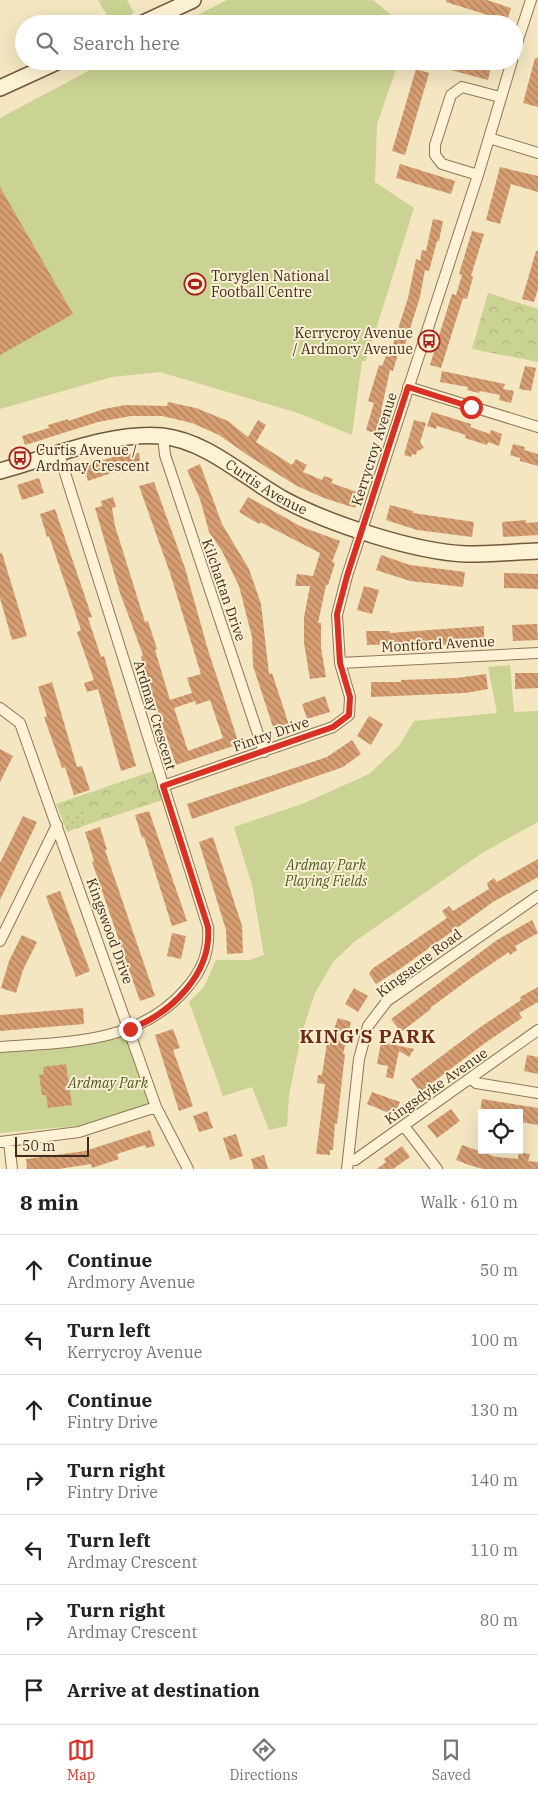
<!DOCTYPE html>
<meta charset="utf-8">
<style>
body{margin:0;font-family:"IBM Plex Serif",serif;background:#f2f2f2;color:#222}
.controls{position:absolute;right:15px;bottom:15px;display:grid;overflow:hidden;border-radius:0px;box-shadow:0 5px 20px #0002}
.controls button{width:45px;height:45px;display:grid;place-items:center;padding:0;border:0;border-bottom:1px solid #e0e0e0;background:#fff;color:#222;font:25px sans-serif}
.scale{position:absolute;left:15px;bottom:12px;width:74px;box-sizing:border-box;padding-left:5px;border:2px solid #3e2d1c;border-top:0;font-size:14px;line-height:18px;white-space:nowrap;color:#3e2d1c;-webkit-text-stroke:4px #faefd2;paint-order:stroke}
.stop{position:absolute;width:15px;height:15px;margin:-11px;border:4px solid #d93025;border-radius:50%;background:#fff}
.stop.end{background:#d93025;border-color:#fff;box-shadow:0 1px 5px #0008}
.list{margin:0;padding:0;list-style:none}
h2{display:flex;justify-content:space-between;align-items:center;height:65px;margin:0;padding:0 20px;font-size:21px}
h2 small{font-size:16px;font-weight:400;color:#767676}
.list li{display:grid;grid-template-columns:32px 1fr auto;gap:15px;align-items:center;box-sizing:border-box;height:70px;padding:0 20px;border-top:1px solid #e0e0e0}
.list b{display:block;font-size:19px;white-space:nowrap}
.list p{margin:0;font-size:16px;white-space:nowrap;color:#767676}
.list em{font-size:16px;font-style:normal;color:#767676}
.icon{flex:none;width:28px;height:28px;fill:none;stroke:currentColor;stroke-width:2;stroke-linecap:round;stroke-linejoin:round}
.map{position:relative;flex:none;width:538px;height:1169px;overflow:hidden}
.search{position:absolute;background:#fff;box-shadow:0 5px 20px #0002;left:15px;right:15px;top:15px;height:55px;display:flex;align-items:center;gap:12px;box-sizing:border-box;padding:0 18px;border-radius:28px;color:#767676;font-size:19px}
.sheet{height:555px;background:#fff}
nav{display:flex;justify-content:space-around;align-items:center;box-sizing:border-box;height:70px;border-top:1px solid #e0e0e0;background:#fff;font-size:14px;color:#767676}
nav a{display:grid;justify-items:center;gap:2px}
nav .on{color:#d93025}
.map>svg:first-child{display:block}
.grass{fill:url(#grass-dots)}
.forest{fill:url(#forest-crowns)}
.park{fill:#cad393}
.building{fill:url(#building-back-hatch);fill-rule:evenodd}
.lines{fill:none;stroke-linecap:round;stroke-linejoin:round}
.street-casing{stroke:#907656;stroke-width:12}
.secondary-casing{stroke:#725739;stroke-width:18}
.street{stroke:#fdf2d6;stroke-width:10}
.secondary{stroke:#fdf2d6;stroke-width:15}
.route{stroke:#d93025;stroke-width:6}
.labels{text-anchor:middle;stroke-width:4;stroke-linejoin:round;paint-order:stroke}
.poi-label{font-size:14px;fill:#3e2d1c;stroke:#faefd2;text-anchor:start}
.street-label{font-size:14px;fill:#3e2d1c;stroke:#faefd2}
.park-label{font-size:14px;font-style:italic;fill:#4c5d20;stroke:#faefd2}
.district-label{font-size:19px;font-weight:bold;letter-spacing:1px;fill:#702b16;stroke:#faefd2}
</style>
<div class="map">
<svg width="538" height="1169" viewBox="0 0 538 1169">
<defs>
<pattern id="grass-dots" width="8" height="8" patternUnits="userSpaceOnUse" patternTransform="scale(1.25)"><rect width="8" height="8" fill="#cad393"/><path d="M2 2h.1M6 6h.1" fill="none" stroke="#afb57e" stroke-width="1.8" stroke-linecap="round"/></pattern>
<pattern id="forest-crowns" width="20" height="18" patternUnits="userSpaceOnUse" patternTransform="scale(1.25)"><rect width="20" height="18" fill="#cad393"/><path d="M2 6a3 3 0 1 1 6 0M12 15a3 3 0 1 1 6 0" fill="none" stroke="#afb57e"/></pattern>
<pattern id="building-back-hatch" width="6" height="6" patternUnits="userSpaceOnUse" patternTransform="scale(1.25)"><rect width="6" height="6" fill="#d69e72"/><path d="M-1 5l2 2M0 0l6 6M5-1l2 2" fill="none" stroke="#af815d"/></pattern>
</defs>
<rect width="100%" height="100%" fill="#f3e6c1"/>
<path class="grass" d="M83,810L89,824L67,832L61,816Z"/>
<path class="forest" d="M488,293L538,309V362L472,349Z
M153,771L163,800L89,824L83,810L61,816L56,804Z"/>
<path class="park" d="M98,0H127L134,13L117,22H111Z
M227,0H373L402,24H180Z
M107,61H399L377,124L375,182L414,208L366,361H362L352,435L298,413L160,372L112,377L0,409V118Z
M510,665L514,712L538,711V822L482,853L354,942L333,962L315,993L302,1032L289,1095L287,1126L269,1130L252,1087L223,1096L189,1002L204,987L216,960H250L264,955L252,885L234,827L302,804L369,774L399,746L414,721L497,713L488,667Z
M130,1032L154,1106L77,1129L76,1126L0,1133V1051Z"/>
<path class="building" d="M446,0H487L511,8L507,21L446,2Z
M535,58H538V107L523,103Z
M428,61H471L491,67L488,80L428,64Z
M416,69L429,73L405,155L392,151Z
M400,164L455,181L451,194L396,178Z
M500,167L538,176V192L511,184L500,224L486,220Z
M0,187L73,314L0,355Z
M433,219L443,221L439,241H437L429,271L425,270L420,297L403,351L399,350L393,371L390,370L381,411L384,412L377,434L366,430L374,403L368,401L379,365L382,366L386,356L389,357L408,298L416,259L420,261L422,250L426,251Z
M472,231L484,234L471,276L473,277L467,299L463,298L441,368L430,365L452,294L456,295L462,275L459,274Z
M536,251H538V289L534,302L522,299Z
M525,366L536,368L531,391L519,389Z
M442,371L505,384L503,389L514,391L511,403L499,400L500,395L480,391L479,393L467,390L468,387L440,382Z
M168,402L196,408L228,421L248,437L258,420L266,425L256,442L292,465L296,459L307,465L303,472L322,480L324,476L333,479L331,483L360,493L355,508L324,498L297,486L249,456L219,435L192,423L162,416H131L98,422L25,445L22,436L49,428L48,425L68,419V421L104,409L125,405L167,406Z
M432,412L471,424L470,427L490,434L491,430L502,434L499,446L488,442L487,445L465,438L466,435L437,426L436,429L427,426Z
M414,420L426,423L420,442L424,448L417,451L416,455L412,454L411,457L404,455Z
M513,444L525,447L524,450L538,454V466L520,461V458L510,455Z
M139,453L141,468L111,473L88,481L84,466L120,455Z
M200,464L222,524L249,569L261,604L269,674L272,673L289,725L274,730L253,666L252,637L239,586L222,551L209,532L200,499L187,470Z
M39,478L44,493L22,500L17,485Z
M154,482L185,568L208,650L239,744L176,765L149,685L141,656L143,655L119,590L95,508L102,506L101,501L113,497L116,507L112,508L115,526L145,622L148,621L157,649L155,650L170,700L192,693L187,678L201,674L170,573L139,486ZM210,700L223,738L188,751L174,708L195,701L196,705Z
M248,497L302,527L340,541L332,562L335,563L328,585H326L318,623H321V648L326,677L310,679L304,643V617L310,586H295L297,574L313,576L320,553L260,522L259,524L239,512Z
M390,505L413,511V513L474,522L472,537L417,530L386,520Z
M55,509L92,617L88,618L101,657L104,656L136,766L121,771L98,689L87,692L84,683L94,680L77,632L81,630L49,536L47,537L40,514Z
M526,520V523L538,522V535L503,537L502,522Z
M0,553H2L27,636L12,640L0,598Z
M381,555L410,565L465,572L463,587L410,581L376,570Z
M504,573L538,574V589L504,588Z
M364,586L379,590L372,614L357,610Z
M537,624L538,640L513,641L512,625Z
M484,626V642L398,648V644L367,645L366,631H390V633Z
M515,673H538V688L515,689Z
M486,674L488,689L465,693L371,697V682H401V680L456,678Z
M52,682L77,767L82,766L90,790L74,795L65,767L62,768L44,717L47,716L38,687Z
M325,696L330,712L307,719L302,704Z
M369,716L383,724L371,745L357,736Z
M352,740L361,754L343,767L192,819L187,804L327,757Z
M0,749L13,756L0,782Z
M149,811L187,921L172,926L144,837L142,838L135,815Z
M23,816L37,822L0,900V863Z
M100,827L107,850H105L155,996L140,1001L92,862L94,861L85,832Z
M213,837L242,926L243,953L227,954L226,930L199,842Z
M538,859V877L493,902L400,969L376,984L369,974L372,969L447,918L442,911L449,906L453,911L489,889L487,883L494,878L497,882Z
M60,891L90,971L76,977L46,896Z
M532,920L538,933L515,946L517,950L510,955L509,952L472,977L430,1008L431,1009L401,1032L391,1019L497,940Z
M172,933L186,936L181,959L167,956Z
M22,935L37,942L23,970L16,993L1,988L9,961Z
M538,987V1002L519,1013L522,1018L485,1043L420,1092L411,1079L479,1028L521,1000L520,997Z
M354,988L368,996L358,1012L345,1004Z
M83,1008L84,1024L0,1031V1015Z
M338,1018L351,1022L343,1054H345L337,1124L335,1123L333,1150H330V1155L316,1154L325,1084L317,1083L318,1075H322L327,1043L329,1044Z
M173,1029L180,1048L173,1050L193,1106L179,1111L155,1035Z
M381,1042L414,1049L409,1057L399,1051L393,1079L386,1077L388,1066L377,1064Z
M527,1055L538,1057V1074L524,1071Z
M66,1064L72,1105L48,1108L46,1095H42L39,1075L44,1074L43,1067Z
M372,1092L400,1102L394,1115L367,1104Z
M482,1099L538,1108V1125L520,1122L521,1113H480Z
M451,1109L460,1121L437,1138L427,1126Z
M207,1111L213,1128L199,1132L193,1116Z
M150,1130L155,1146L146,1148L145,1145L117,1154L119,1159L92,1168L91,1164L59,1169H27L26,1159L85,1151Z
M236,1134L243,1156L230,1160L223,1138Z
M462,1145L496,1157L518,1159L519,1152L530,1154L528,1161L538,1162V1169H483L469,1165L456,1160Z
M402,1146L410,1157L393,1169H377L386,1162L384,1159Z
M264,1155L268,1169H254L251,1159Z"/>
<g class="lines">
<g class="street-casing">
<path id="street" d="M514,52L531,0
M489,138L538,153
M478,175L442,164L435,155V145L451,95L462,87L500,97
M408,387L538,427
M163,436L165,455L264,752
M340,663L538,653
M0,708L20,723L156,1107L188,1169
M163,786L333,727L349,715L350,697L340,663L337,615L347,576L478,175L512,61
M0,941L57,825
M0,1047C66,1042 138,1044 185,990C202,971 210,952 208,927L59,454
M472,1078L476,1083L538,1093
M404,1126L437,1169
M9,1141L12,1169
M0,1142L79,1132L156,1107
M348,1161L355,1160L538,1030
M347,1169L359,1059L368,1026L387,1001L538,896"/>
</g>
<g class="secondary-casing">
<g id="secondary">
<path d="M141,24L193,0"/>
<path d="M0,88L59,61"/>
<path id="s1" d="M0,471C48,458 112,431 162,436C208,441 246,479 285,500C330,524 415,552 466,554C490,554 514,552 538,551"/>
</g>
</g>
<use href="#street" class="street"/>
<use href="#secondary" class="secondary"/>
</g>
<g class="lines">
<path class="route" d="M130,1029C172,1013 212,973 208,927L163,786L333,727L349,715L350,697L340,663L337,614L347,576L408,387L471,407"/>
</g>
<defs>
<g id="stadium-ring" transform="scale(1.125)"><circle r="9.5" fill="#faefd2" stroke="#a7201e" stroke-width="1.5"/><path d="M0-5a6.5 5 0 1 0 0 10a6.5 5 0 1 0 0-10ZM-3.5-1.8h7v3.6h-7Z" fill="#a7201e"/></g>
<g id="bus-ring" transform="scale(1.125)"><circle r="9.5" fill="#faefd2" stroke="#a7201e" stroke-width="1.5"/><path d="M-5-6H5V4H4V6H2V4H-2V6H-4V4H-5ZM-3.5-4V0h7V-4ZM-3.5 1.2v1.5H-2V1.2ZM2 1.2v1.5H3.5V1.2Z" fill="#a7201e"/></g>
</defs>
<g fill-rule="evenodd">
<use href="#stadium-ring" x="195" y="284"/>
<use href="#bus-ring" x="429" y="341"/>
<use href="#bus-ring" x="20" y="458"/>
</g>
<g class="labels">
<g class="poi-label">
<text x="211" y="281">Toryglen National<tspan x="211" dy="16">Football Centre</tspan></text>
<text x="413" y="338" text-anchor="end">Kerrycroy Avenue<tspan x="413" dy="16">/ Ardmory Avenue</tspan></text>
<text x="36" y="455">Curtis Avenue /<tspan x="36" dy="16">Ardmay Crescent</tspan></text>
</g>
<g class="street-label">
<text transform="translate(374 449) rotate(-72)" y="5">Kerrycroy Avenue</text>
<text dy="5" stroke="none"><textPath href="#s1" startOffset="284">Curtis Avenue</textPath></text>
<text transform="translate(224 590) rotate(71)" y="5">Kilchattan Drive</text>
<text transform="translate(438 644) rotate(-3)" y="5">Montford Avenue</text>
<text transform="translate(155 715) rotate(73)" y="5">Ardmay Crescent</text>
<text transform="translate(271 734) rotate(-19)" y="5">Fintry Drive</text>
<text transform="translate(110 931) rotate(70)" y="5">Kingswood Drive</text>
<text transform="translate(419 963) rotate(-37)" y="5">Kingsacre Road</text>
<text transform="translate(436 1086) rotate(-35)" y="5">Kingsdyke Avenue</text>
</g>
<g class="park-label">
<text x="326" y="870">Ardmay Park<tspan x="326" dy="16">Playing Fields</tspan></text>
<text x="108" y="1088">Ardmay Park</text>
</g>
<g class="district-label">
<text x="368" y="1043">KING'S PARK</text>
</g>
</g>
</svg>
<div class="controls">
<button><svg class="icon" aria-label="locate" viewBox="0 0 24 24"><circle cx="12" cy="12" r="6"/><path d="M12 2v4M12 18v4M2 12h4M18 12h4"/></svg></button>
</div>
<div class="scale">50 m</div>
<div class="stop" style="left:471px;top:407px"></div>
<div class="stop end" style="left:130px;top:1029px"></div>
<div class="search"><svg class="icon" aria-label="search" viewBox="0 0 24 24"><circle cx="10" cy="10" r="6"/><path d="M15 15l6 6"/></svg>Search here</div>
</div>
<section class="sheet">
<h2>8 min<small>Walk · 610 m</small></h2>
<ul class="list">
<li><svg class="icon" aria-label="ahead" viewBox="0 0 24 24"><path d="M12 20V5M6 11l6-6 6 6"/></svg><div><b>Continue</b><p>Ardmory Avenue</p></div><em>50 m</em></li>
<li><svg class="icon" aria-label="left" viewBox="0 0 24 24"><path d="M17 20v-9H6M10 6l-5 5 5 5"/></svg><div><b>Turn left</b><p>Kerrycroy Avenue</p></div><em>100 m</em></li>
<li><svg class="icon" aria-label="ahead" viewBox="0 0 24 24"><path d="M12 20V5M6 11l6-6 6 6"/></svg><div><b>Continue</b><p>Fintry Drive</p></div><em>130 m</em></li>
<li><svg class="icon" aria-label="right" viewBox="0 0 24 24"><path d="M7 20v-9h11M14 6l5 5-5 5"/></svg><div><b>Turn right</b><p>Fintry Drive</p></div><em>140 m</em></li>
<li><svg class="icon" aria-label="left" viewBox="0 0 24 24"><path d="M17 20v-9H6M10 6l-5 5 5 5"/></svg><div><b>Turn left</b><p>Ardmay Crescent</p></div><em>110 m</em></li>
<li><svg class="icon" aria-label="right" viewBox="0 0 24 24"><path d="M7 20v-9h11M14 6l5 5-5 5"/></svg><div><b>Turn right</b><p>Ardmay Crescent</p></div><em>80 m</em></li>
<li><svg class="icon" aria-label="arrive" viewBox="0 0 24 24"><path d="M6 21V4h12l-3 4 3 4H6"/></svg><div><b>Arrive at destination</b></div></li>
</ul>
</section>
<nav>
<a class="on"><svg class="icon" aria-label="map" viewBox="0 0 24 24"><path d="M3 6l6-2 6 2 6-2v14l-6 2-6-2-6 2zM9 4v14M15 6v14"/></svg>Map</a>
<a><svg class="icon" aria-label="directions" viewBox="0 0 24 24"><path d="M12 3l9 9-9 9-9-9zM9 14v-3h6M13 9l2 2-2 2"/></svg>Directions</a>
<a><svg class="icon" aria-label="saved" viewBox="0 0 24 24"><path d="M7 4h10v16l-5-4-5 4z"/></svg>Saved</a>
</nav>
